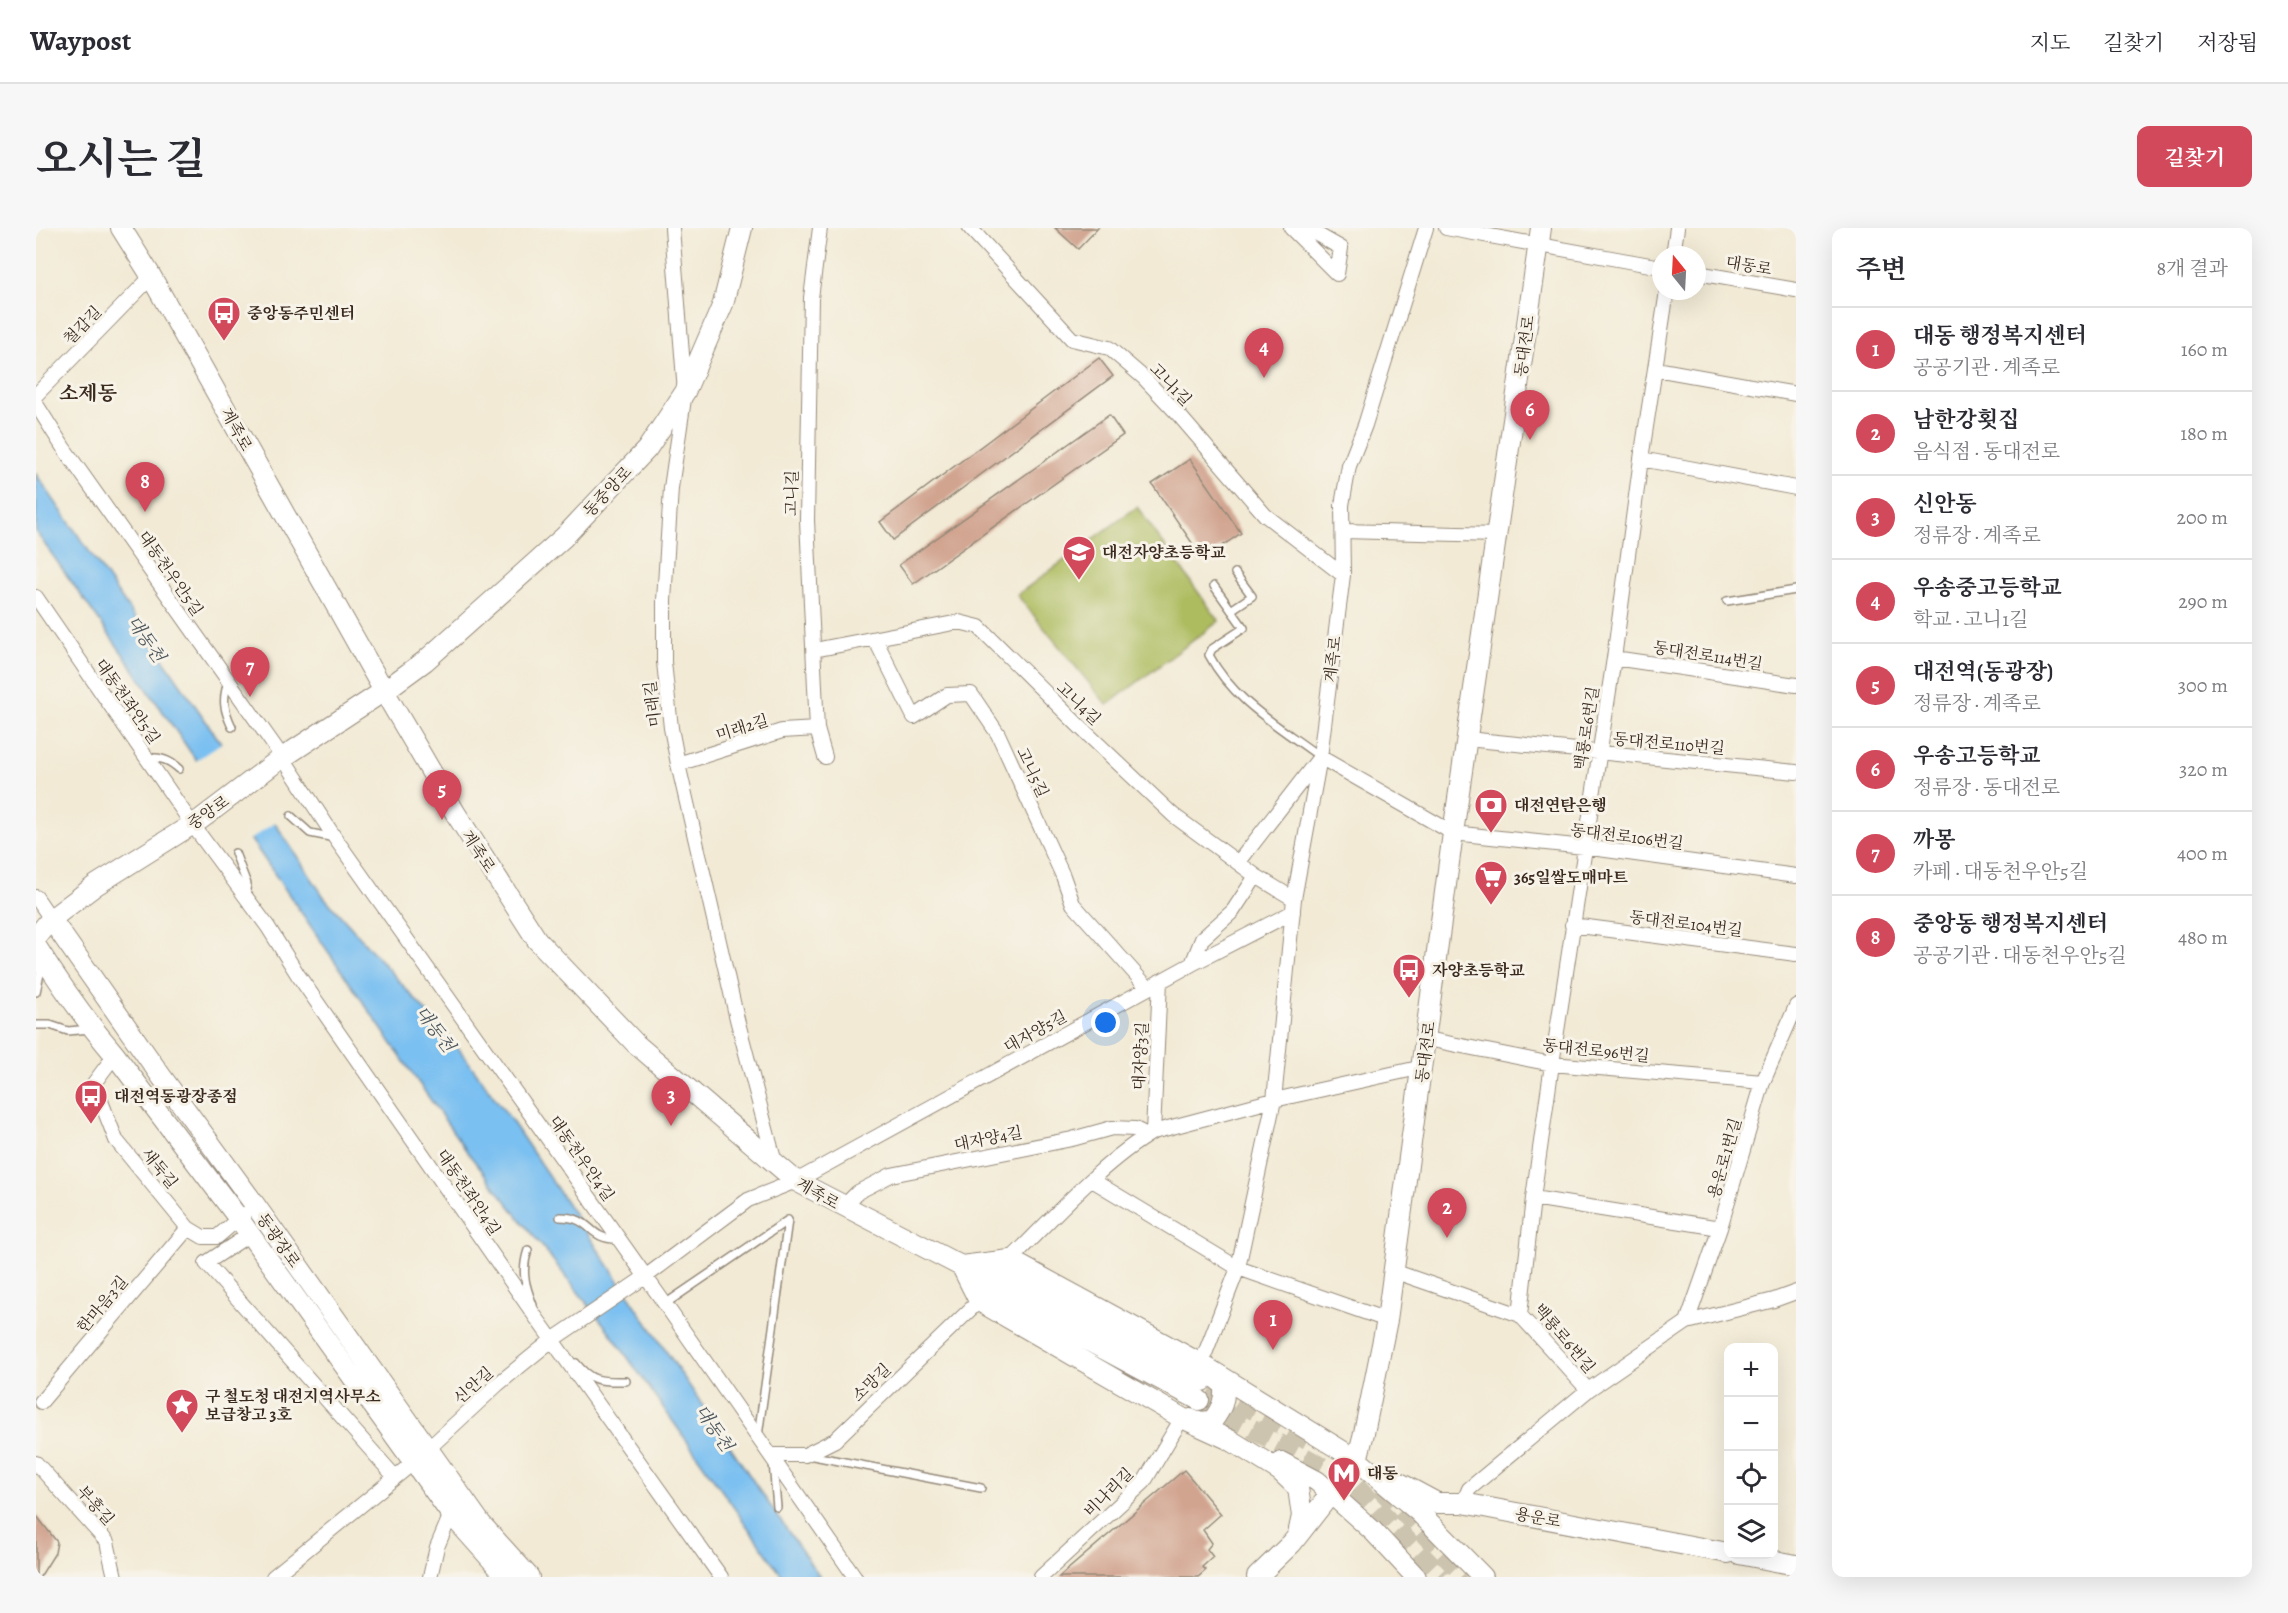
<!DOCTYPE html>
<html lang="ko">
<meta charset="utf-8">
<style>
body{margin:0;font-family:Alegreya,"Noto Serif KR",serif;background:#f7f7f7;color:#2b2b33}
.controls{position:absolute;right:18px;bottom:18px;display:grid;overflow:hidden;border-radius:12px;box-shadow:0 6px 24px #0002}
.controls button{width:54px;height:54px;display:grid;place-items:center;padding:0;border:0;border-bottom:2px solid #e1e1e2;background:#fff;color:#2b2b33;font:30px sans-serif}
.compass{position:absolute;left:1616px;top:18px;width:54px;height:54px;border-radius:50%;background:#fff;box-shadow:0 6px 24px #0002;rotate:342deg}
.you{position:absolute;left:1070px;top:795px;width:21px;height:21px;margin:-15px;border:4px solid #fff;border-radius:50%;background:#1a73e8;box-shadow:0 0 0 9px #1a73e833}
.badge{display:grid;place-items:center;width:39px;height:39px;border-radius:50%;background:#d1495b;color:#fff;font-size:20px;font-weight:700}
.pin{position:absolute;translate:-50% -50px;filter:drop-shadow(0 2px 3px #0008)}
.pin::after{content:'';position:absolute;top:32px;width:21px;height:18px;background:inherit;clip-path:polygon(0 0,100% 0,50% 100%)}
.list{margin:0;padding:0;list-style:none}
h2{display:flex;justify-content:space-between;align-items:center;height:78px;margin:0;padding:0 24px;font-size:26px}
h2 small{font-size:20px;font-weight:400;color:#7c7c81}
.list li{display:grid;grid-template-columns:39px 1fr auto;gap:18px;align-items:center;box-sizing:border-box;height:84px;padding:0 24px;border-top:2px solid #e1e1e2}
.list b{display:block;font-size:22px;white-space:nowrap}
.list p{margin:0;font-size:20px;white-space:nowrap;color:#7c7c81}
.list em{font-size:20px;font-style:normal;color:#7c7c81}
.icon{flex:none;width:33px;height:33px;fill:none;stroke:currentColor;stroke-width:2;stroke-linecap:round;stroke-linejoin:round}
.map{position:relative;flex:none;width:1760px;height:1349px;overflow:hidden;border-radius:12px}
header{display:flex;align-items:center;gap:36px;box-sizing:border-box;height:84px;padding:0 30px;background:#fff;border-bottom:2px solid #e1e1e2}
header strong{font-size:28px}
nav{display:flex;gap:33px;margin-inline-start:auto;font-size:21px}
.intro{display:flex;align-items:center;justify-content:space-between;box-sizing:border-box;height:144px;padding:0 36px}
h1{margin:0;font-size:42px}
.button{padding:15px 27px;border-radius:12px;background:#d1495b;color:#fff;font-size:21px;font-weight:700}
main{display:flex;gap:36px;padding:0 36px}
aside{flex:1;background:#fff;border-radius:12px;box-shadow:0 6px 24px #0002}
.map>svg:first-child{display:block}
.green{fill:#adbc5e;stroke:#74733e;stroke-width:1.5}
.water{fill:#7ac0f1;stroke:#5a7588;stroke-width:1.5}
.pier{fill:#f2ead5}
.building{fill:#d1a490}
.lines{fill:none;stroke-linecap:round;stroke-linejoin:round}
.secondary-tunnel{stroke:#cdc4b0;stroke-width:20;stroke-dasharray:20 10;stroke-linecap:butt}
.lane-casing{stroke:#968a7a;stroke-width:10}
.street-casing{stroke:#968a7a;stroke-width:16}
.secondary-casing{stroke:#968a7a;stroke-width:22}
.lane{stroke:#fff;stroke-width:7}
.street{stroke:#fff;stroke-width:14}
.secondary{stroke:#fff;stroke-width:20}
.labels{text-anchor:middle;stroke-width:6;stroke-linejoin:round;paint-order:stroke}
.street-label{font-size:16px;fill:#3b2a1e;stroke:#f7f3e8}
.poi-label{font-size:16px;font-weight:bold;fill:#3b2a1e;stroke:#f7f3e8;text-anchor:start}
.water-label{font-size:18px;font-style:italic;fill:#4e575d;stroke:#f7f3e8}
.quarter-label{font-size:20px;font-weight:bold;fill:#3b2a1e;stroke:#f7f3e8}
</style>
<header>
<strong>Waypost</strong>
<nav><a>지도</a><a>길찾기</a><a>저장됨</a></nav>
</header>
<div class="intro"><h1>오시는 길</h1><a class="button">길찾기</a></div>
<main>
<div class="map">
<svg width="1760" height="1349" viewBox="0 0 1760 1349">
<rect width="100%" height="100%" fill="#f7f3e8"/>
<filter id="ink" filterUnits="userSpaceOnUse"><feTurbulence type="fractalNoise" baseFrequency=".0167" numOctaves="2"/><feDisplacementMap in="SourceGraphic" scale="12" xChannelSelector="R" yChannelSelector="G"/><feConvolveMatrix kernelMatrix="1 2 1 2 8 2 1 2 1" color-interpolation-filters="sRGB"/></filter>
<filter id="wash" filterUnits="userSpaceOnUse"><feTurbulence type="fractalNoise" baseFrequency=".008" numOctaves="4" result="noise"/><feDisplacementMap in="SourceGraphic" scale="24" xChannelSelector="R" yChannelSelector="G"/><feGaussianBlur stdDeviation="1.35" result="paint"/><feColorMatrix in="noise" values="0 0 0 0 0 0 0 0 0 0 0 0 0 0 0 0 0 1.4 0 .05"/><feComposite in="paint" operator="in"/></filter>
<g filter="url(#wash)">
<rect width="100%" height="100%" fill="#f2ead5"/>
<path class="green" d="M1101,279L1183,393L1071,477L981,367Z"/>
<path class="water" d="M0,246L209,550L288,669L420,817L475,892L720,1257L784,1349H747L573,1103L432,925L389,864L89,429L0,304Z"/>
<path class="pier" d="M188,513L241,593L212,613L158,534Z"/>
<g id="blocks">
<path class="building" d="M1019,0H1062L1042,21Z
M1063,130L1077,148L857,312L844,294Z
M1073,187L1087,207L877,356L863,337Z
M1154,231L1205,305L1167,331L1116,256Z
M1148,1242L1185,1286L1167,1302L1176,1315L1171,1321L1177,1329L1166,1339L1170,1342L1162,1349H1023Z
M0,1287L21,1314L19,1325L4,1349H0Z"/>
</g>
</g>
<g filter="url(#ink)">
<use href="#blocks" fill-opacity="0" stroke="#968a7a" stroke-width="1.5"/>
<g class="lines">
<path class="secondary-tunnel" d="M1175,1159L1273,1212
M1163,1172L1316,1255L1406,1349
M1344,1260L1430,1349"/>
<g class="lane-casing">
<path id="lane" d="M1178,358L1208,400L1176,421L1173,427C1197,473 1244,499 1284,529
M1691,373L1760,362
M1195,382L1216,368L1199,345
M192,454C186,472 188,482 196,499
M111,530C125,529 133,532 143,541
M255,588L274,605L299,610
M199,625L211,656L209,667
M0,764L4,746L2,734
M0,797H14L32,803L54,801
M524,989C558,989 550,1012 583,1011
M492,1022C485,1043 489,1057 497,1077
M629,1076L752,992L722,1208
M540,1135C556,1155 565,1153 590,1153
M772,1227L945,1260
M737,1235L741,1279"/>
</g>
<g class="street-casing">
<path id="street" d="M636,0L649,164L635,260L628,373V434L635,500L642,536L701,791L739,935
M784,0L775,70L771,292L781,501L789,529
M934,0L1036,111L1073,120L1108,150L1142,186L1229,287L1307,347
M1255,0L1301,46L1305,20L1270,0
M1410,0L1625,39
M1637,27L1641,0
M1661,45L1760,62
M1620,141L1760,166
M0,167L115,49
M0,176L27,219L247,530L299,610L629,1076L819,1349
M1605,231L1760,260
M1307,303L1460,307
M0,369L156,596L232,699L262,747L499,1088L685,1349
M839,411L878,489L911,467L935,466L962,506L1027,648L1037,676L1112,760
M778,422L923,394L943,399L1042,497L1137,587L1220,648L1258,671
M1578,430L1760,457
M1431,511L1760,544
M642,536L746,503L781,501
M1202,635L1284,529L1417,605L1548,619L1760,648
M0,669L15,691
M1536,697L1760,726
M1156,736L1166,711L1197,683L1220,648
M1391,811L1516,836L1727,854
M79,827L58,855L80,912L152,1000L167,1009H181L208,986
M1117,904L1124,753
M1056,952L1202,1040L1351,1092
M1497,970L1684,1000
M807,979L822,964L855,947L1036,911L1076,900L1099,901L1111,907
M214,1006L170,1035L359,1249
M974,1032C1017,990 1066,934 1117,904L1238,872L1387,839
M1357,1043L1484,1087L1552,1162
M1484,1087L1497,970L1516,836L1578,430L1605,231L1631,63
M1651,1094L1684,1000L1727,854L1760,778
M1165,1136L1202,1040L1238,872L1258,671L1284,529L1307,347L1306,277L1313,238L1329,197L1390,0
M5,1174L152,1000
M735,1227H769L799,1212L943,1073
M0,1235L71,1314L79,1349
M1427,1275L1433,1261L1552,1162L1651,1094L1738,1072L1760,1064
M237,1349L378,1234L462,1156L516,1112L609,1049L712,972L760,953L1156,736L1257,684
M394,1349L401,1319L415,1286
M1005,1349L1108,1254L1146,1190"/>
</g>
<g class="secondary-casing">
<path id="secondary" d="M85,0L112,43L348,463L420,586L501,712L600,816L760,953L925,1038L963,1065L1163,1172
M15,691L125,848L219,977L446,1297L493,1349
M0,709L15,691L60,657L165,591L240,534L348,463L389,433L528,309L611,221L649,164L687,76L706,0
M0,718C24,756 50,793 79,827L203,991L415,1286L471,1349
M925,1038L974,1032L1165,1136L1321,1232L1383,1284L1447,1349
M927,1041L943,1073L1146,1190L1194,1212L1244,1243L1262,1260L1266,1288L1262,1306
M940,1042L972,1051L1166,1153
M1154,1191L1167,1194L1177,1192C1186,1180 1189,1172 1188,1157L1175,1146
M1245,1234L1281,1253L1337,1303L1380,1349
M1360,1253L1401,1275H1427L1692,1325
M1703,1326L1760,1337
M1221,1349L1256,1315L1321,1232L1328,1205L1351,1092L1417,605L1505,0"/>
</g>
<use href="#lane" class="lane"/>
<use href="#street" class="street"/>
<use href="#secondary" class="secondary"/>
</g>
</g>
<defs>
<g id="bus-pin" transform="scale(1.725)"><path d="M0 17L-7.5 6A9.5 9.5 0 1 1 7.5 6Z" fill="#d1495b" stroke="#f7f3e8"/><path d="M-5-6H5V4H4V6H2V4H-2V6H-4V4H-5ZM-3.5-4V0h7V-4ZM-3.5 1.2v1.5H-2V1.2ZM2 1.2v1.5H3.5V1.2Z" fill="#fff"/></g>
<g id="school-pin" transform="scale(1.725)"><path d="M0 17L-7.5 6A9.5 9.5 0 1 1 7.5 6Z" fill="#d1495b" stroke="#f7f3e8"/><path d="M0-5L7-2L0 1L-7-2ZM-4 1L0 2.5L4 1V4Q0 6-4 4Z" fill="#fff"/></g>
<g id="bank-pin" transform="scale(1.725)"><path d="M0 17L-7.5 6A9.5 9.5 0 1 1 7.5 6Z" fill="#d1495b" stroke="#f7f3e8"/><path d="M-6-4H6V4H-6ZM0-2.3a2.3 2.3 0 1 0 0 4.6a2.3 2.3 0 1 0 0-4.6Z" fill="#fff"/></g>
<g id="supermarket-pin" transform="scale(1.725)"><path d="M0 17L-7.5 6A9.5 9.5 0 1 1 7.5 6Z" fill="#d1495b" stroke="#f7f3e8"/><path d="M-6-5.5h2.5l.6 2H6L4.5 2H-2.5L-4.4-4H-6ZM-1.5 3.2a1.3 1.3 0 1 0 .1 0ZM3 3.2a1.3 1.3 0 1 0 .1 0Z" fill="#fff"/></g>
<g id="sight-pin" transform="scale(1.725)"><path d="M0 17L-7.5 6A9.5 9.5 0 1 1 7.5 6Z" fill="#d1495b" stroke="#f7f3e8"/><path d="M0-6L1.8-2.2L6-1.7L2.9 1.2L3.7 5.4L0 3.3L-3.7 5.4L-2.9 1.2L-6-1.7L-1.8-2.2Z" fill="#fff"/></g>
<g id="metro-pin" transform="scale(1.725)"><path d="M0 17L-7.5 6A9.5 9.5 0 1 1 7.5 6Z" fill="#d1495b" stroke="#f7f3e8"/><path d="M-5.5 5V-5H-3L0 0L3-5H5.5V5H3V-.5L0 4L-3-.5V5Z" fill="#fff"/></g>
</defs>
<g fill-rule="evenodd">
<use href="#bus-pin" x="188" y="85"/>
<use href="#school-pin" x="1043" y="324"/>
<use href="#bank-pin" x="1455" y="577"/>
<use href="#supermarket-pin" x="1455" y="649"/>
<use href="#bus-pin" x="1373" y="742"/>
<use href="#bus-pin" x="55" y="868"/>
<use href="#sight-pin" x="146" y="1177"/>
<use href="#metro-pin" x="1308" y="1245"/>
</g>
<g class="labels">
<g class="street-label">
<text transform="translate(1713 37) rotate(10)" y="6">대동로</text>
<text transform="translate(46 97) rotate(-46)" y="6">철갑길</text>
<text transform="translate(1488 118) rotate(-82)" y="6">동대전로</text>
<text transform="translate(1135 156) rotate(46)" y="6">고니1길</text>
<text transform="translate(201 201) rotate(61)" y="6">계족로</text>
<text transform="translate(571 263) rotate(-47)" y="6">동중앙로</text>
<text transform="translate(755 265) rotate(-89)" y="6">고니길</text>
<text transform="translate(135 345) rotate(55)" y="6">대동천우안5길</text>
<text transform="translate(1672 427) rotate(9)" y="6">동대전로114번길</text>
<text transform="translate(1296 431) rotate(-83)" y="6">계족로</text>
<text transform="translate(92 473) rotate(55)" y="6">대동천좌안5길</text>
<text transform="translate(1043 475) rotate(44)" y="6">고니4길</text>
<text transform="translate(616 476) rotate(-97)" y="6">미래길</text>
<text transform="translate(706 499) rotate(-17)" y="6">미래2길</text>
<text transform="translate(1550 500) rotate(-81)" y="6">백룡로6번길</text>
<text transform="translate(1633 515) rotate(5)" y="6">동대전로110번길</text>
<text transform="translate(997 544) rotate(65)" y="6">고니5길</text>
<text transform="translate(172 584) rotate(-35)" y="6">중앙로</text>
<text transform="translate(1591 608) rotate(7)" y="6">동대전로106번길</text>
<text transform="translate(443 623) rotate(57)" y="6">계족로</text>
<text transform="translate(1650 695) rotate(7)" y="6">동대전로104번길</text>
<text transform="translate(999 803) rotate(-29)" y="6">대자양5길</text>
<text transform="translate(1560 822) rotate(6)" y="6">동대전로96번길</text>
<text transform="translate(1389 824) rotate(-82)" y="6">동대전로</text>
<text transform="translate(1104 828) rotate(-87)" y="6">대자양3길</text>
<text transform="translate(952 910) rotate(-11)" y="6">대자양4길</text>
<text transform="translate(546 930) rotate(55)" y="6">대동천우안4길</text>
<text transform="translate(1688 930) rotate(-74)" y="6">용운로1번길</text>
<text transform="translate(124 940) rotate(51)" y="6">새둑길</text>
<text transform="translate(433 964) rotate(56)" y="6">대동천좌안4길</text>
<text transform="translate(782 965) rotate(30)" y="6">계족로</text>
<text transform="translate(243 1012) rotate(55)" y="6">동광장로</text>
<text transform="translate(66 1076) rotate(-50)" y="6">한마음3길</text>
<text transform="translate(1529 1110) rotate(50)" y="6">백룡로6번길</text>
<text transform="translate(835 1154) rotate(-44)" y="6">소망길</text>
<text transform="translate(437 1157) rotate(-42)" y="6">신안길</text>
<text transform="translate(1072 1264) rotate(-45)" y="6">비나리길</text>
<text transform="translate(60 1277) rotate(48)" y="6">부흥길</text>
<text transform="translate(1502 1289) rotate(11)" y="6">용운로</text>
</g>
<g class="poi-label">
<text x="211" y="91">중앙동주민센터</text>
<text x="1066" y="330">대전자양초등학교</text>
<text x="1478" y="583">대전연탄은행</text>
<text x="1478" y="655">365일쌀도매마트</text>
<text x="1396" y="748">자양초등학교</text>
<text x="78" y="874">대전역동광장종점</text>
<text x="169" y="1174">구 철도청 대전지역사무소<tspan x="169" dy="18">보급창고 3호</tspan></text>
<text x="1331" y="1251">대동</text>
</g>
<g class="water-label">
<text transform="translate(110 411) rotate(55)" y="6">대동천</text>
<text transform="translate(399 801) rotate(53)" y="6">대동천</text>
<text transform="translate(678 1200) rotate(55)" y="6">대동천</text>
</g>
<g class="quarter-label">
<text x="52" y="172">소제동</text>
</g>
</g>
</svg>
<div class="controls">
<button>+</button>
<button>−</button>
<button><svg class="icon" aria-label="locate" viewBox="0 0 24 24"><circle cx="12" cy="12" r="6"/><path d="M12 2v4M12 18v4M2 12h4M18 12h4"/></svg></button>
<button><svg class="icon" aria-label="layers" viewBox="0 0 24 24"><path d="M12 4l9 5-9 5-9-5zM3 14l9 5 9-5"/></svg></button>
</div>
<svg class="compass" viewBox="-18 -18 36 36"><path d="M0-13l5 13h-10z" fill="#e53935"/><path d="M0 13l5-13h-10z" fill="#7c7c81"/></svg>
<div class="you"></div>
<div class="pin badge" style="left:1237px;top:1122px">1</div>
<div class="pin badge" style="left:1411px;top:1010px">2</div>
<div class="pin badge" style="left:635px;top:898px">3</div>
<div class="pin badge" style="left:1228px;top:150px">4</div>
<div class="pin badge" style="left:406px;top:592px">5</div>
<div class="pin badge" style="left:1494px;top:212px">6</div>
<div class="pin badge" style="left:214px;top:469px">7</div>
<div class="pin badge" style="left:109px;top:284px">8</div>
</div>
<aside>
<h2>주변<small>8개 결과</small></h2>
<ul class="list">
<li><span class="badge">1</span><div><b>대동 행정복지센터</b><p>공공기관 · 계족로</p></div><em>160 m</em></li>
<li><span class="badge">2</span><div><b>남한강횟집</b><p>음식점 · 동대전로</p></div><em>180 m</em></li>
<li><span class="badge">3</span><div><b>신안동</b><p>정류장 · 계족로</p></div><em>200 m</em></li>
<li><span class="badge">4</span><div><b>우송중고등학교</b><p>학교 · 고니1길</p></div><em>290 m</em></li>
<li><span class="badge">5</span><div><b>대전역(동광장)</b><p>정류장 · 계족로</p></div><em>300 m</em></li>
<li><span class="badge">6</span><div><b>우송고등학교</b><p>정류장 · 동대전로</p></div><em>320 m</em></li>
<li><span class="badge">7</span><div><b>까몽</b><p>카페 · 대동천우안5길</p></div><em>400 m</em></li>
<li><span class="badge">8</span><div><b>중앙동 행정복지센터</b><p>공공기관 · 대동천우안5길</p></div><em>480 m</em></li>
</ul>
</aside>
</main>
